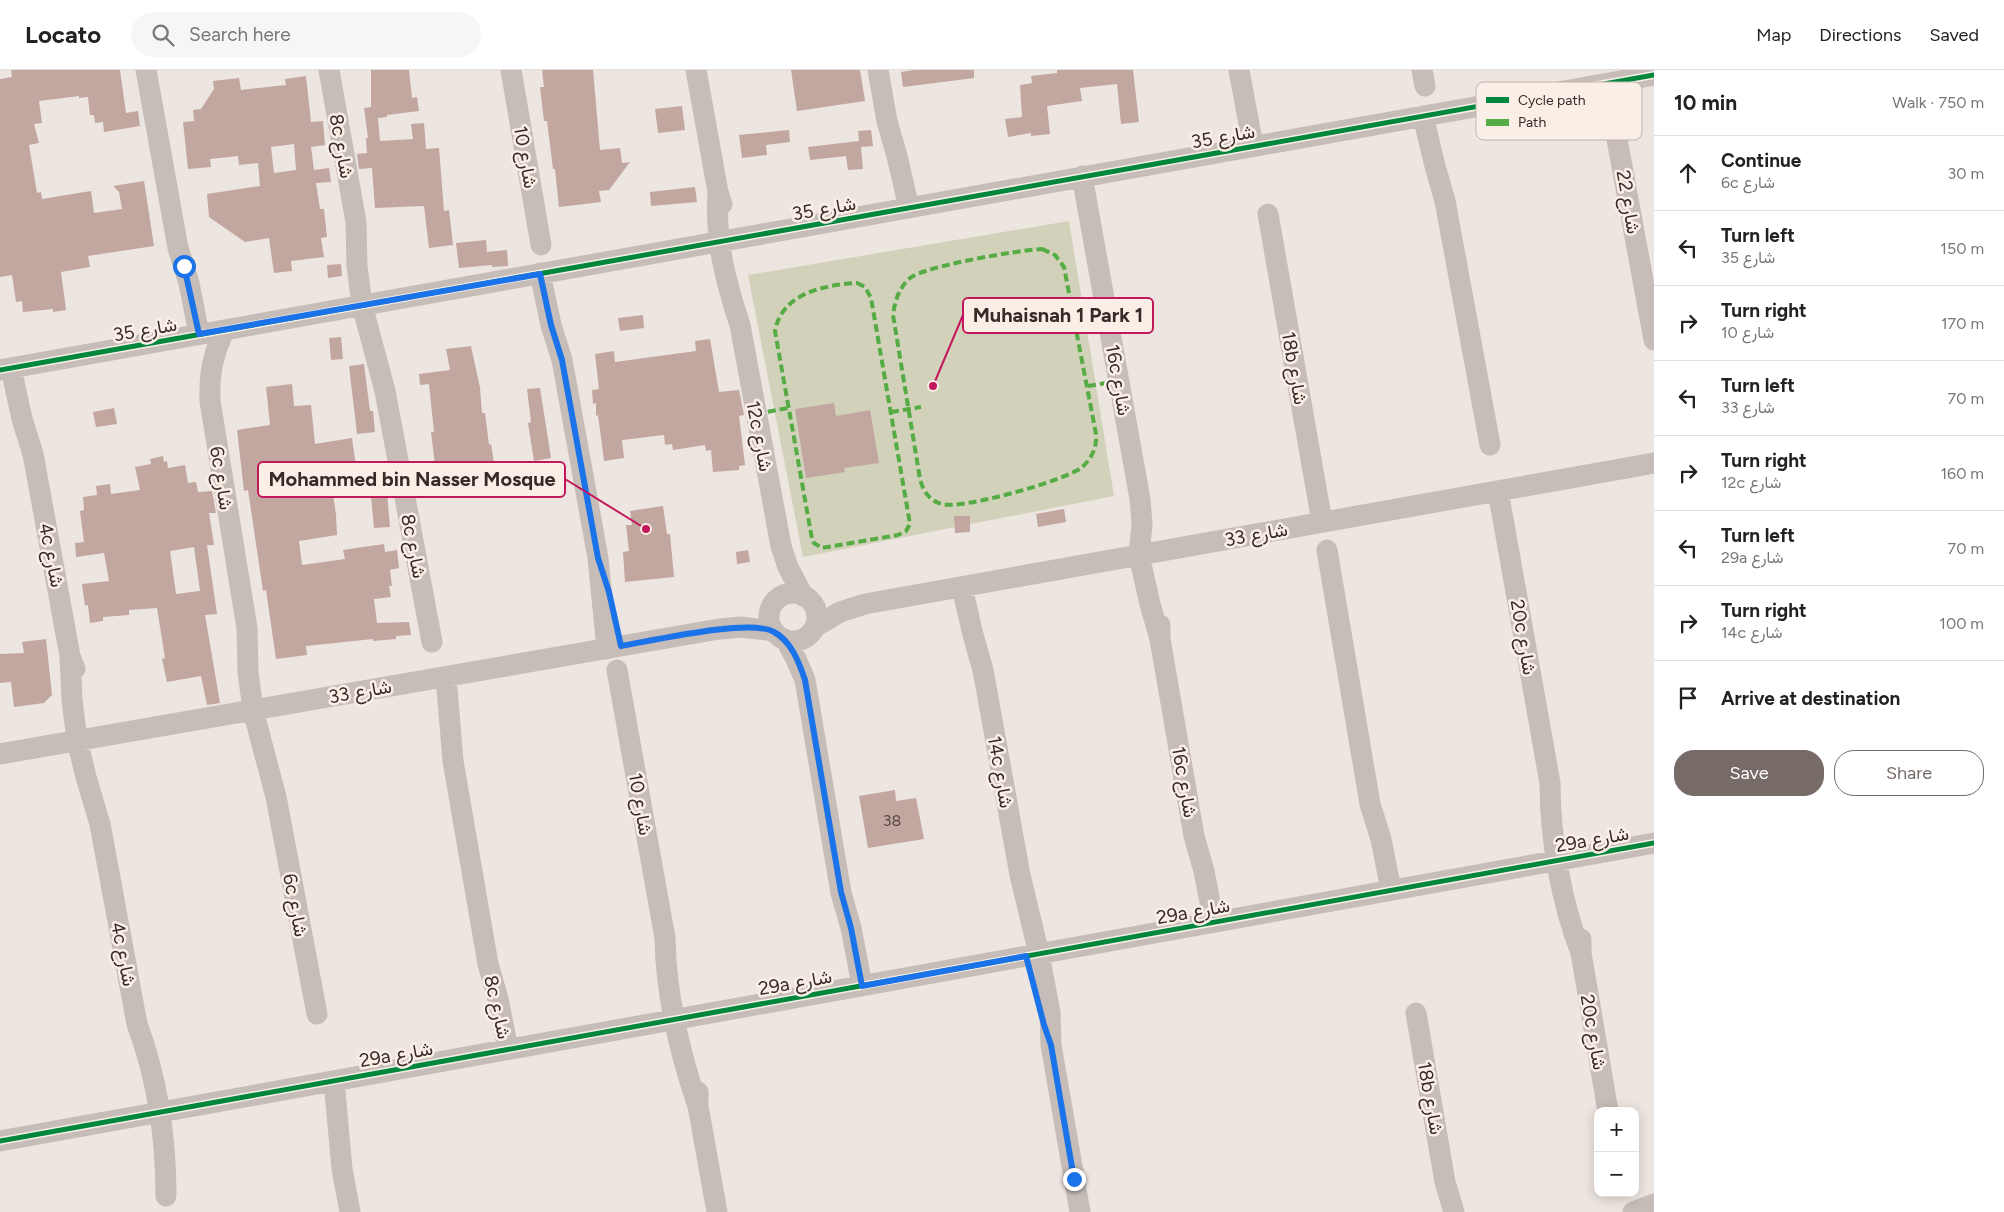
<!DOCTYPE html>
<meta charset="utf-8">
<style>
body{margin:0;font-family:Figtree,Vazirmatn,sans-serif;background:#f6f6f6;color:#222}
.controls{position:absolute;right:15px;bottom:15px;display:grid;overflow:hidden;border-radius:10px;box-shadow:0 2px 12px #0003}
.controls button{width:45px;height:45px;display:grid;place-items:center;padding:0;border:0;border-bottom:1px solid #e0e0e0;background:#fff;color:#222;font:25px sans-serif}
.stop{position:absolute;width:15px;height:15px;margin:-11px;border:4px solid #1a73e8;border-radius:50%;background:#fff}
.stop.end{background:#1a73e8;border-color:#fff;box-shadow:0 1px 5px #0008}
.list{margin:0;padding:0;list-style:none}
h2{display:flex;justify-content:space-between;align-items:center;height:65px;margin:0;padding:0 20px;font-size:21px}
h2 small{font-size:16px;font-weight:400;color:#767676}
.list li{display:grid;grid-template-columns:32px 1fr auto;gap:15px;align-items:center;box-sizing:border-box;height:75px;padding:0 20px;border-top:1px solid #e0e0e0}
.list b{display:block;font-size:19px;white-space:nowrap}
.list p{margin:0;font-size:16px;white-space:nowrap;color:#767676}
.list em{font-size:16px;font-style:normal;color:#767676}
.actions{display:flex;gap:10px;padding:15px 20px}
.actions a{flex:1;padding:11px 0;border:1px solid #776b68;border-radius:20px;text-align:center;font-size:18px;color:#776b68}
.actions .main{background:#776b68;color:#fff}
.icon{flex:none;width:28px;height:28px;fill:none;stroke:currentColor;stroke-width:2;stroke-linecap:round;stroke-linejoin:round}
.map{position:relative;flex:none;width:1654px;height:1142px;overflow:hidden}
header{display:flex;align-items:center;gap:30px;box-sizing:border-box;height:70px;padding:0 25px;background:#fff;border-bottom:1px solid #e0e0e0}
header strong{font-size:24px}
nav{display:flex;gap:28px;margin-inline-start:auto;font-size:18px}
.search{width:350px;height:45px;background:#f6f6f6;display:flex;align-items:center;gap:12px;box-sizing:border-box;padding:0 18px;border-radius:28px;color:#767676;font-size:19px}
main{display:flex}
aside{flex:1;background:#fff}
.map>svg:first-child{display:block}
.green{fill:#d1d2b9}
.building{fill:#c2a6a0;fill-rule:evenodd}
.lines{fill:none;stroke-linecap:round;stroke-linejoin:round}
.minor{stroke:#c6bdb9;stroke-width:21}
.quiet{stroke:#55ab44;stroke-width:4;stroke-dasharray:8 4;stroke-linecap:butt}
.cycleway-casing{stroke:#faefe6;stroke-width:8}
.cycleway{stroke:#00873e;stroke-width:5}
.route{stroke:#1a73e8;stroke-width:6}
.labels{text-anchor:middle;stroke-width:5;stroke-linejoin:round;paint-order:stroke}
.number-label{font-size:16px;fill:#5a4945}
.street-label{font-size:19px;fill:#372a27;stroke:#faefe6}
.key{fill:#faefe6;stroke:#c0b4ad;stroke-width:1}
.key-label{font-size:14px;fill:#372a27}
.leader{fill:none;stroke:#c2185b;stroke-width:2}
.callout-dot{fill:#c2185b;stroke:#faefe6;stroke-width:2}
.callout{fill:#faefe6;stroke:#c2185b;stroke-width:2}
.callout-label{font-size:20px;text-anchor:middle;font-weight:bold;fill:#372a27}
</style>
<header>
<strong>Locato</strong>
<div class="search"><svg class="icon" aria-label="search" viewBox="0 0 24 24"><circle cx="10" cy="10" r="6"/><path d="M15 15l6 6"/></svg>Search here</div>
<nav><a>Map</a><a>Directions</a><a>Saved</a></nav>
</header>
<main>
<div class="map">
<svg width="1654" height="1142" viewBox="0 0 1654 1142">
<rect width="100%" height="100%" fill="#ede5e0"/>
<path class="green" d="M1069,151L1114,426L803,487L748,205Z"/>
<path class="building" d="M11,0H120L126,43L138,41L140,56L104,62L103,52L95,53L94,45H90L88,27L79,28V26L39,31L42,53L34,54L39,73L29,75L37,123L41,122L42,129L91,121L94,143L122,139L119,122L113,116L144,111L154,176L88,186L90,197L61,202L66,240L53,242V239L23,242L22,231L16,232L12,205L0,207V9L12,7Z
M371,0H409L412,28L417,27L419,41L387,45V47L378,48L380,71L413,69L411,54L424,53L426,79L439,78L444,141L449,140L453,175L429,178L424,136L375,138L372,98L359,99L357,84L367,83L366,68H368L364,38L371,37Z
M542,0H593L600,80L620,78L622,93L630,92L609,120L599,121L601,132L559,137L555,99H553L547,51H544L540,17H544Z
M791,0H860L865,31L797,41Z
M914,0H974V8L903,17L901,2Z
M1057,0H1133L1139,52L1121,54L1117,14L1080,18L1082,31L1047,36L1050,64L1031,66V63L1008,67L1005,49L1022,47L1020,15L1032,13L1031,6L1057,3Z
M306,6L311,52L323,51L325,75L311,77L314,100L329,98L331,112L316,113L320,139H324L327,167L321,168L324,187L291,191L292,201L274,203L269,168L245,172L209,147L207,124L260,116L258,93L239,95L238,86L210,89L211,97L188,99L183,52L194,51L193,40L201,39L214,19L213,11L239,8L241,20L286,15L285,9ZM294,74L296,100L274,103L271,77Z
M682,36L685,60L658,63L655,39Z
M789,60L790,72L766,75L767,85L742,88L739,65Z
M871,60L873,76L861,77L863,99L848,100L846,86L810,90L808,77L859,71L858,61Z
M695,117L697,132L651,136L650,122Z
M486,170L487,182L507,180L508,196L492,197V195L459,198L456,173Z
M341,194L342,206L328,208L327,195Z
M643,245L644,258L620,261L618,248Z
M341,267L343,289L331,290L329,268Z
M710,269L719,322L739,320L744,345L739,346L745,395L739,396V400L713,402L711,380L706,381L705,375L673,380L672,374L665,375L664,365L622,370L624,388L604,391L598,345L596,346V333L593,334L592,320L599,319L595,284L614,281L615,292L696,281L695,271Z
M471,276L480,318L482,343H485L489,375L491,374L495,400L477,402L479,412L465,414L464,407L437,411L431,362H434L429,314L420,315L419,304L450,300L446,279Z
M364,294L370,341H373L375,362L357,364L349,296Z
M292,314L294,336L311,335L315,374L352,368L356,397L330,401L336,445L337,465L299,471L302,495L345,489L343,480L384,474L385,482L397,480L399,498L390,500L392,516H389L391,527L374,529L377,553L409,552L411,565L396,566V569L373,571V569L306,576L307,585L276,589L266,520L263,521L248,420L244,421L237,360L270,355L266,317Z
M540,318L551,388L534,391L528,353L531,352L527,319Z
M834,333L836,346L870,340L879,393L844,398L845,402L806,408L795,339Z
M114,338L117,354L96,357L93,342Z
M163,386L164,392L167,391L168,398L185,395L188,413L196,412L198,422L212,421L216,443H209L214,475H207L217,544L205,545L220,633L207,635L201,606L167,612L162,589L165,588L157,538L129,540V545L103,547V551L90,553L88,535L85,536L82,514L109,511L104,483L76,487L75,473L84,472L80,441L84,440L83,427L97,425L96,416L110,414L111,424L140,420L135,397L151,394L150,389ZM194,477L200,521L176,524L170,481Z
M386,394L389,410L386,411L390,457L374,458L370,415L360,416L358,397Z
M663,436L667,464H670L674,507L625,512L623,482L629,481L626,455H632L630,441Z
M1064,439L1066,452L1038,457L1036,444Z
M954,446H970V462L955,463Z
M748,480L750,492L737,494L736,482Z
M46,569L52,625L44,633L14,637L11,612L0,613V584L24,583L22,572Z
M895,720L896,731L916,728L924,769L868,778L859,726Z"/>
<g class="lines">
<path class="minor" d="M146,0L178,178L189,213L199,264
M329,0L356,152L357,196L362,235L385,321L432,572
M511,0L541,175
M696,0L718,122L722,134
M878,0L887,51L897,86L909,138
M1239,0L1253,76
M1422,0L1425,16
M1423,46L1435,96L1445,131L1490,375
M1614,53L1654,270
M1082,106L1140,429L1142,454L1139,485L1150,534L1160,569
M718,122C715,170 725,210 740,255L781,476L788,497L803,526
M1268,144L1322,452
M540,203L551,255L562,290L598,488L607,579
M225,260C213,283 209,304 210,331L247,558L248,602L253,640L276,727L317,944
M11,298L22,349L33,384L70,586L75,599
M0,300L1654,5
M1498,421L1550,713C1550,768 1561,831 1581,883
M1327,480L1370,734L1381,769L1391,820
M962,517L973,565L983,600L1020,805L1039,884L1050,943L1051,975L1080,1142
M769 547a24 24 0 1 1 48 0a24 24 0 1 1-48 0Z
M1160,555V569L1194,766L1204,801L1214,852
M815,557L840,542L865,534L1654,393
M785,569L796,589L805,610L841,823L851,858L862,915
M70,586L72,630L77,670L86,707L100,754L137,954C157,1008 166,1068 166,1126
M617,600L665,868C666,927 679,981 698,1036
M446,607L453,691L488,894L498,929L508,979
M0,684L719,559L741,557L774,561
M1581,869V883L1608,1041
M1416,943L1445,1112L1454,1142
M334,1011L342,1099L350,1142
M698,1022V1036L717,1142
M0,1071L1654,773
M1633,1142L1654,1134"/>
<path class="quiet" d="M1042,179L1055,185L1064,197L1096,364C1097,377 1092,389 1081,398C1063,411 962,440 941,434C929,430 923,421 920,409L893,245C895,230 899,218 910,208C925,196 1019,180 1042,179Z
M857,213L865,217L871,228L910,454L906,461L898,465L822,478L814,473L812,469L775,261C782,223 824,215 857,213Z
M1088,316L1119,311
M891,342L921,337
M756,344L788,338"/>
<g class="cycleway-casing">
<path id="cycleway" d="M0,300L1654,5
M0,1071L1654,773"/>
</g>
<use href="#cycleway" class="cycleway"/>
</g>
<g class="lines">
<path class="route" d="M184,196L199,264L540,204L551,255L562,290L598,488L609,522L621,576C651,571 751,548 774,562C791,571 799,592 805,610L841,822L851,858L862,916L1026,886L1044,955L1051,975L1074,1109"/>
</g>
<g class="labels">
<g class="number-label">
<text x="892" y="756">38</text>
</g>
<g class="street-label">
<text transform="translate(1223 66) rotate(-10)" y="7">شارع 35</text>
<text transform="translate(342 76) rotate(80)" y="7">8c شارع</text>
<text transform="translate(526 87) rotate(80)" y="7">شارع 10</text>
<text transform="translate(1629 132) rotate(80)" y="7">شارع 22</text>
<text transform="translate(824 138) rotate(-10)" y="7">شارع 35</text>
<text transform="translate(145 259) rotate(-10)" y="7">شارع 35</text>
<text transform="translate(1295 298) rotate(80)" y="7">18b شارع</text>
<text transform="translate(1119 310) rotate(80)" y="7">16c شارع</text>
<text transform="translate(760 366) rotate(79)" y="7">12c شارع</text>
<text transform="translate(222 408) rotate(81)" y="7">6c شارع</text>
<text transform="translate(1256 464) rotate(-10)" y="7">شارع 33</text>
<text transform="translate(414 476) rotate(79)" y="7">8c شارع</text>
<text transform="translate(52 485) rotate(79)" y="7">4c شارع</text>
<text transform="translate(1524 567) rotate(80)" y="7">20c شارع</text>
<text transform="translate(360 621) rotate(-10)" y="7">شارع 33</text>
<text transform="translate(1001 702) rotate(80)" y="7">14c شارع</text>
<text transform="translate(1185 712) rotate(80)" y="7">16c شارع</text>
<text transform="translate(641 734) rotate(80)" y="7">شارع 10</text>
<text transform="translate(1592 769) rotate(-10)" y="7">29a شارع</text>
<text transform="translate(296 835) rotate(79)" y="7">6c شارع</text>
<text transform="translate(1193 841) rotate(-10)" y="7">29a شارع</text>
<text transform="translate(124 884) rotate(79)" y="7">4c شارع</text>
<text transform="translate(795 912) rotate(-10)" y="7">29a شارع</text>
<text transform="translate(498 937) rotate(77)" y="7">8c شارع</text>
<text transform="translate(1594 962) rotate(80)" y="7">20c شارع</text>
<text transform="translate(396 984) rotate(-10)" y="7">29a شارع</text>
<text transform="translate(1431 1028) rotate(80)" y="7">18b شارع</text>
</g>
</g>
<rect x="1476" y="12" width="166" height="58" rx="8" class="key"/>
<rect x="1486" y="27" width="23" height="6" fill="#00873e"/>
<rect x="1486" y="49" width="23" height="7" fill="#55ab44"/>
<g class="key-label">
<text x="1518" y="35">Cycle path</text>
<text x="1518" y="57">Path</text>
</g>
<path class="leader" d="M933 316L963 245M646 459L565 409"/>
<g class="callout-dot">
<circle cx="933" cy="316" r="5"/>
<circle cx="646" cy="459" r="5"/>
</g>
<g class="callout">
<rect x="963" y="228" width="190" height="35" rx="5"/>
<rect x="258" y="392" width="307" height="35" rx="5"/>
</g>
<g class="callout-label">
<text x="1058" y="252">Muhaisnah 1 Park 1</text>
<text x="412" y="416">Mohammed bin Nasser Mosque</text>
</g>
</svg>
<div class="controls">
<button>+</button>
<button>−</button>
</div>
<div class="stop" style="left:184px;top:196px"></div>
<div class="stop end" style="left:1074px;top:1109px"></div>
</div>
<aside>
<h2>10 min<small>Walk · 750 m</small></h2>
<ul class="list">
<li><svg class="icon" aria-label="ahead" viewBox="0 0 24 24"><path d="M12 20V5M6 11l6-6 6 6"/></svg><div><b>Continue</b><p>6c شارع</p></div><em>30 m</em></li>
<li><svg class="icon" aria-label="left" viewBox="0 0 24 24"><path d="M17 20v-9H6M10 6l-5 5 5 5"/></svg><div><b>Turn left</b><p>شارع 35</p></div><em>150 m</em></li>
<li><svg class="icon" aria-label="right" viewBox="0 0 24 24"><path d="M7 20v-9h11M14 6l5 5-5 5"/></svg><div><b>Turn right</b><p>شارع 10</p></div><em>170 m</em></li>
<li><svg class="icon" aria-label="left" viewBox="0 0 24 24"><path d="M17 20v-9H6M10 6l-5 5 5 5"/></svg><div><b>Turn left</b><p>شارع 33</p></div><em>70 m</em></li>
<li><svg class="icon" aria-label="right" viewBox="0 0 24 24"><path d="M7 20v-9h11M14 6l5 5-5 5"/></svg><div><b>Turn right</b><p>12c شارع</p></div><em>160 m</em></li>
<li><svg class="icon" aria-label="left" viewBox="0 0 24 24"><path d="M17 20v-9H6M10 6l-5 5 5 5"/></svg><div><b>Turn left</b><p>29a شارع</p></div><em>70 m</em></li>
<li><svg class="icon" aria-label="right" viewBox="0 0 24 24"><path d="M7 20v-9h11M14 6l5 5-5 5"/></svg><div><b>Turn right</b><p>14c شارع</p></div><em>100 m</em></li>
<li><svg class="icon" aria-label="arrive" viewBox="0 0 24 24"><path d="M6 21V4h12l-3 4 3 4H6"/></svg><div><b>Arrive at destination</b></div></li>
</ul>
<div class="actions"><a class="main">Save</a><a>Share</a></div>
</aside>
</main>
